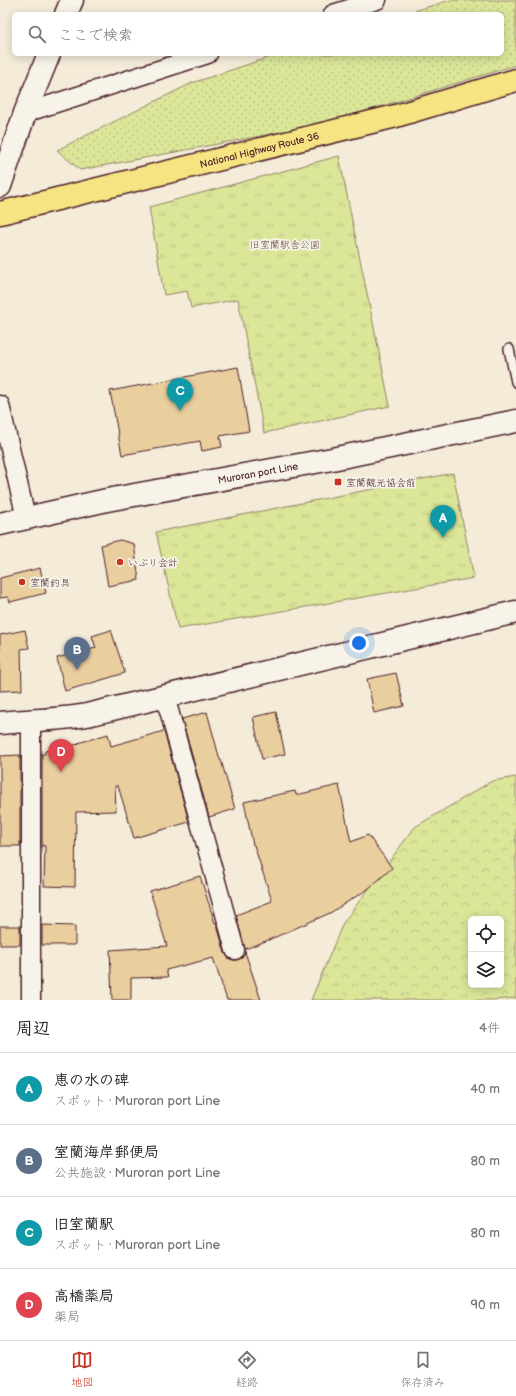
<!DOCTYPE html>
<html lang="ja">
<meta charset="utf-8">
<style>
body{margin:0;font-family:"Balsamiq Sans","Klee One",sans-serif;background:#f2f2f2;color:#222}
.controls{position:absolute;right:12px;bottom:12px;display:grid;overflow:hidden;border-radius:6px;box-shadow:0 2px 10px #0003}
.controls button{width:36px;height:36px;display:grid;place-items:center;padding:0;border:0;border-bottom:1px solid #e0e0e0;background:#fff;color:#222;font:20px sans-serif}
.you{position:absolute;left:359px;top:643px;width:14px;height:14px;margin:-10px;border:3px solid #fff;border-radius:50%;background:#1a73e8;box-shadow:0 0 0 6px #1a73e833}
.badge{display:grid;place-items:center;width:26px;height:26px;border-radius:50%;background:#c8321e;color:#fff;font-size:13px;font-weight:700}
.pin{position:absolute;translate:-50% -33px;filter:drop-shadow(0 1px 2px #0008)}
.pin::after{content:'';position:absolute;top:21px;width:14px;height:12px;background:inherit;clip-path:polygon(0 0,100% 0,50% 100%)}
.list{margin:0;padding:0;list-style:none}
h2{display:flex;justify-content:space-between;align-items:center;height:52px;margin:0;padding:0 16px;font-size:17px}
h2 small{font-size:13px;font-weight:400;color:#767676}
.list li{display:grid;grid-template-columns:26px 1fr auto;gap:12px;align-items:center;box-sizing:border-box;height:72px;padding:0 16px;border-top:1px solid #e0e0e0}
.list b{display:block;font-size:15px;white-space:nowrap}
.list p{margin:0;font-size:13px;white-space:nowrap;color:#767676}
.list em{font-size:13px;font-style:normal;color:#767676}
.icon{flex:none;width:22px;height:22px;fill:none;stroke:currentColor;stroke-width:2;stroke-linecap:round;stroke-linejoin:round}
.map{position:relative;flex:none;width:516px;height:1000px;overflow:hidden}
.search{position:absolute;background:#fff;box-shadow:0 2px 10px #0003;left:12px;right:12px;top:12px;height:44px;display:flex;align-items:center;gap:10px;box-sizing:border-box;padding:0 14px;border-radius:6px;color:#767676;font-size:15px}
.sheet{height:340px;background:#fff}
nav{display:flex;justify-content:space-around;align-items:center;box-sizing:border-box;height:56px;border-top:1px solid #e0e0e0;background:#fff;font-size:11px;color:#767676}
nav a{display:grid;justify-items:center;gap:2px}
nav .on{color:#c8321e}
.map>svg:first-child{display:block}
.grass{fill:url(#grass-dots);stroke:#928262}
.forest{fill:url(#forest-crowns);stroke:#928262;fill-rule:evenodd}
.park{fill:url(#park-tufts);stroke:#928262}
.building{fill:#e9ce9e;stroke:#4a1f2b}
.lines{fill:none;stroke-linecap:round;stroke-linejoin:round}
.lane-casing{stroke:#4a1f2b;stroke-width:12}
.street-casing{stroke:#4a1f2b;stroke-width:21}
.secondary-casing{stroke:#4a1f2b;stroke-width:25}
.highway-casing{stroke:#4a1f2b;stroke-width:25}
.lane{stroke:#f7f3e8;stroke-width:9}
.street{stroke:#f7f3e8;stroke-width:18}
.secondary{stroke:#f7f3e8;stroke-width:22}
.highway{stroke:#f6e381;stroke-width:22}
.poi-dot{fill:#c8321e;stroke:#f7f3e8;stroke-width:1.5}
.labels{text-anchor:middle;stroke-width:3.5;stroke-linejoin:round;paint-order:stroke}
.street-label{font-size:10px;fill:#4a1f2b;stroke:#f7f3e8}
.park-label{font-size:10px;fill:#674741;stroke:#f7f3e8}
.poi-label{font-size:10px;fill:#4a1f2b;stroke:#f7f3e8;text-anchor:start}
</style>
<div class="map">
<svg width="516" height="1000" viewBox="0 0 516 1000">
<defs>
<pattern id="grass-dots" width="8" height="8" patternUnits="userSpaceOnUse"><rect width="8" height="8" fill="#dbe699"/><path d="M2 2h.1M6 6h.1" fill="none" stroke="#bdc584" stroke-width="1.8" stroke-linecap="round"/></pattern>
<pattern id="forest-crowns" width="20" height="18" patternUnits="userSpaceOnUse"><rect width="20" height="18" fill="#dbe699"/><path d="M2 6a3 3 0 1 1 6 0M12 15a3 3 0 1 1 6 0" fill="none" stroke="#bdc584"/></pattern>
<pattern id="park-tufts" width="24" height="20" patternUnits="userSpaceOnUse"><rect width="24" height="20" fill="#dbe699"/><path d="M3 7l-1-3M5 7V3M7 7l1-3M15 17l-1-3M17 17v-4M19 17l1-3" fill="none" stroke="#bdc584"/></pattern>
</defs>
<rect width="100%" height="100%" fill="#f4ecd9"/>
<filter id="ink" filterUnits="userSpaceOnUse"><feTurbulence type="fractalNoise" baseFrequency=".025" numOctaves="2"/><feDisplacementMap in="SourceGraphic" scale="8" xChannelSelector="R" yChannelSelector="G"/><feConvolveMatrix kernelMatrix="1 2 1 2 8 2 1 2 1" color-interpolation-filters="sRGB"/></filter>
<g filter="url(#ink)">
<path class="grass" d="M451,0H516V65L340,119L276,133L80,170L57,150L192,83L279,54H502V14H404Z"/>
<path class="forest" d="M516,777V998L493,1000H311L343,923L415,827L492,781ZM471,919H501V985H471Z"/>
<path class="park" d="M339,156L390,406L264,433L238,299L191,308L187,291L164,295L149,207Z
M453,473L474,578L178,629L156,532Z"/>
<path class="building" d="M238,367L249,431L220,436L222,447L202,451L200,441L122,455L110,391Z
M120,540L134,544L139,580L108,586L101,545Z
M40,568L46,593L10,602L8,597L0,598V578Z
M25,630L29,648L21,649L22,690L0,691V635Z
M111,630L125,673L65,691L57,658L96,648L92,636Z
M396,673L404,706L374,713L367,679Z
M207,712L220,760H221L235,809L209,817L182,719Z
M276,712L285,754L262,759L253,717Z
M164,731L189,822L134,838L118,786H115L116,811L76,812L75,887L44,886L45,846H42V754H45V751L79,744L78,743L108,734L111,746Z
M20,755V846H0V756Z
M339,785L351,842L368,835L392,868L368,889L330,913L271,939L245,949L236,915L272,901L254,845H253L244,802L295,791L296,795Z
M200,876L215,923L216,922L225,953L228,958L233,960H237L242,958L245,952L261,1000H227L213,958L166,970L168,977L131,978V1000H112L110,950L167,946L150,891Z
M42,925L75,926V945H42Z
M0,926H20V945H0Z"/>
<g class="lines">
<g class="lane-casing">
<path id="lane" d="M509,349L516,382"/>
</g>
<g class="street-casing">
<path id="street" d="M333,14L377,0
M25,113L208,54
M0,405L26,518
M165,696L235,950
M31,1000V720"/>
</g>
<g class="secondary-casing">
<g id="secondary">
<path d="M66,14L72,0"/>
<path d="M0,186L25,113L49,54"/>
<path id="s1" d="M0,524L107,500L332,459L516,421"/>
<path d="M0,723C29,720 58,720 87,715L516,612"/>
</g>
</g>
<g class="highway-casing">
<g id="highway">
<path id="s2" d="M0,213L396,116L516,80"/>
</g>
</g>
<use href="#lane" class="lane"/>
<use href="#street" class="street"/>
<use href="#secondary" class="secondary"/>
<use href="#highway" class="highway"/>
</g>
</g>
<g class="poi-dot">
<rect x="334" y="478" width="8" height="8" rx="2"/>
<circle cx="120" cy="562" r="4"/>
<circle cx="22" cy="582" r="4"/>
</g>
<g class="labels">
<g class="street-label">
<text dy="4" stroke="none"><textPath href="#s2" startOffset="267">National Highway Route 36</textPath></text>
<text dy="4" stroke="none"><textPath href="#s1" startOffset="263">Muroran port Line</textPath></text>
</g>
<g class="park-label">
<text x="285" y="248">旧室蘭駅舎公園</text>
</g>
<g class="poi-label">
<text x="346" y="486">室蘭観光協会前</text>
<text x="128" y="566">いぶり会計</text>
<text x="30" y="586">室蘭釣具</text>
</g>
</g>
</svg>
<div class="controls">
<button><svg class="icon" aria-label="locate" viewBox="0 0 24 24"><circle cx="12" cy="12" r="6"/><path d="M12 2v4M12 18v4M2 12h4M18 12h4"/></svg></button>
<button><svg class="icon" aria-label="layers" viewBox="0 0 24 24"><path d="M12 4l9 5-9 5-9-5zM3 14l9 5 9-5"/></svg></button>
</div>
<div class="you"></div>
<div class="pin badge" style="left:443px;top:538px;background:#0f9aa8">A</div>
<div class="pin badge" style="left:77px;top:670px;background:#5c6f8a">B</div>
<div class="pin badge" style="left:180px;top:411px;background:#0f9aa8">C</div>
<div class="pin badge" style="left:61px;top:772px;background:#e0444e">D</div>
<div class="search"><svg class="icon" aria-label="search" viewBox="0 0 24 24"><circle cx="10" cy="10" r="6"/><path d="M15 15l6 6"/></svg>ここで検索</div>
</div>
<section class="sheet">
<h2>周辺<small>4件</small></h2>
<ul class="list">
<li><span class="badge" style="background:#0f9aa8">A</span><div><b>恵の水の碑</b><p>スポット · Muroran port Line</p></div><em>40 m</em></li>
<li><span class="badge" style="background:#5c6f8a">B</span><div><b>室蘭海岸郵便局</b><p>公共施設 · Muroran port Line</p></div><em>80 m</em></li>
<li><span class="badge" style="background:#0f9aa8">C</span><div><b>旧室蘭駅</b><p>スポット · Muroran port Line</p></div><em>80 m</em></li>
<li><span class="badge" style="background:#e0444e">D</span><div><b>高橋薬局</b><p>薬局</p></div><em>90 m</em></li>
</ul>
</section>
<nav>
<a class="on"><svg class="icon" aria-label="map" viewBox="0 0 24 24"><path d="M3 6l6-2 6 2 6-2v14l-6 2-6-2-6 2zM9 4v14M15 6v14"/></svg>地図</a>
<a><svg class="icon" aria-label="directions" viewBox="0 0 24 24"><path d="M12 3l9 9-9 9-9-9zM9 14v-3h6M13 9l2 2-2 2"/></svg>経路</a>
<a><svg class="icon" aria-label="saved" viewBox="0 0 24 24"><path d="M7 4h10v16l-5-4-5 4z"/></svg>保存済み</a>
</nav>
